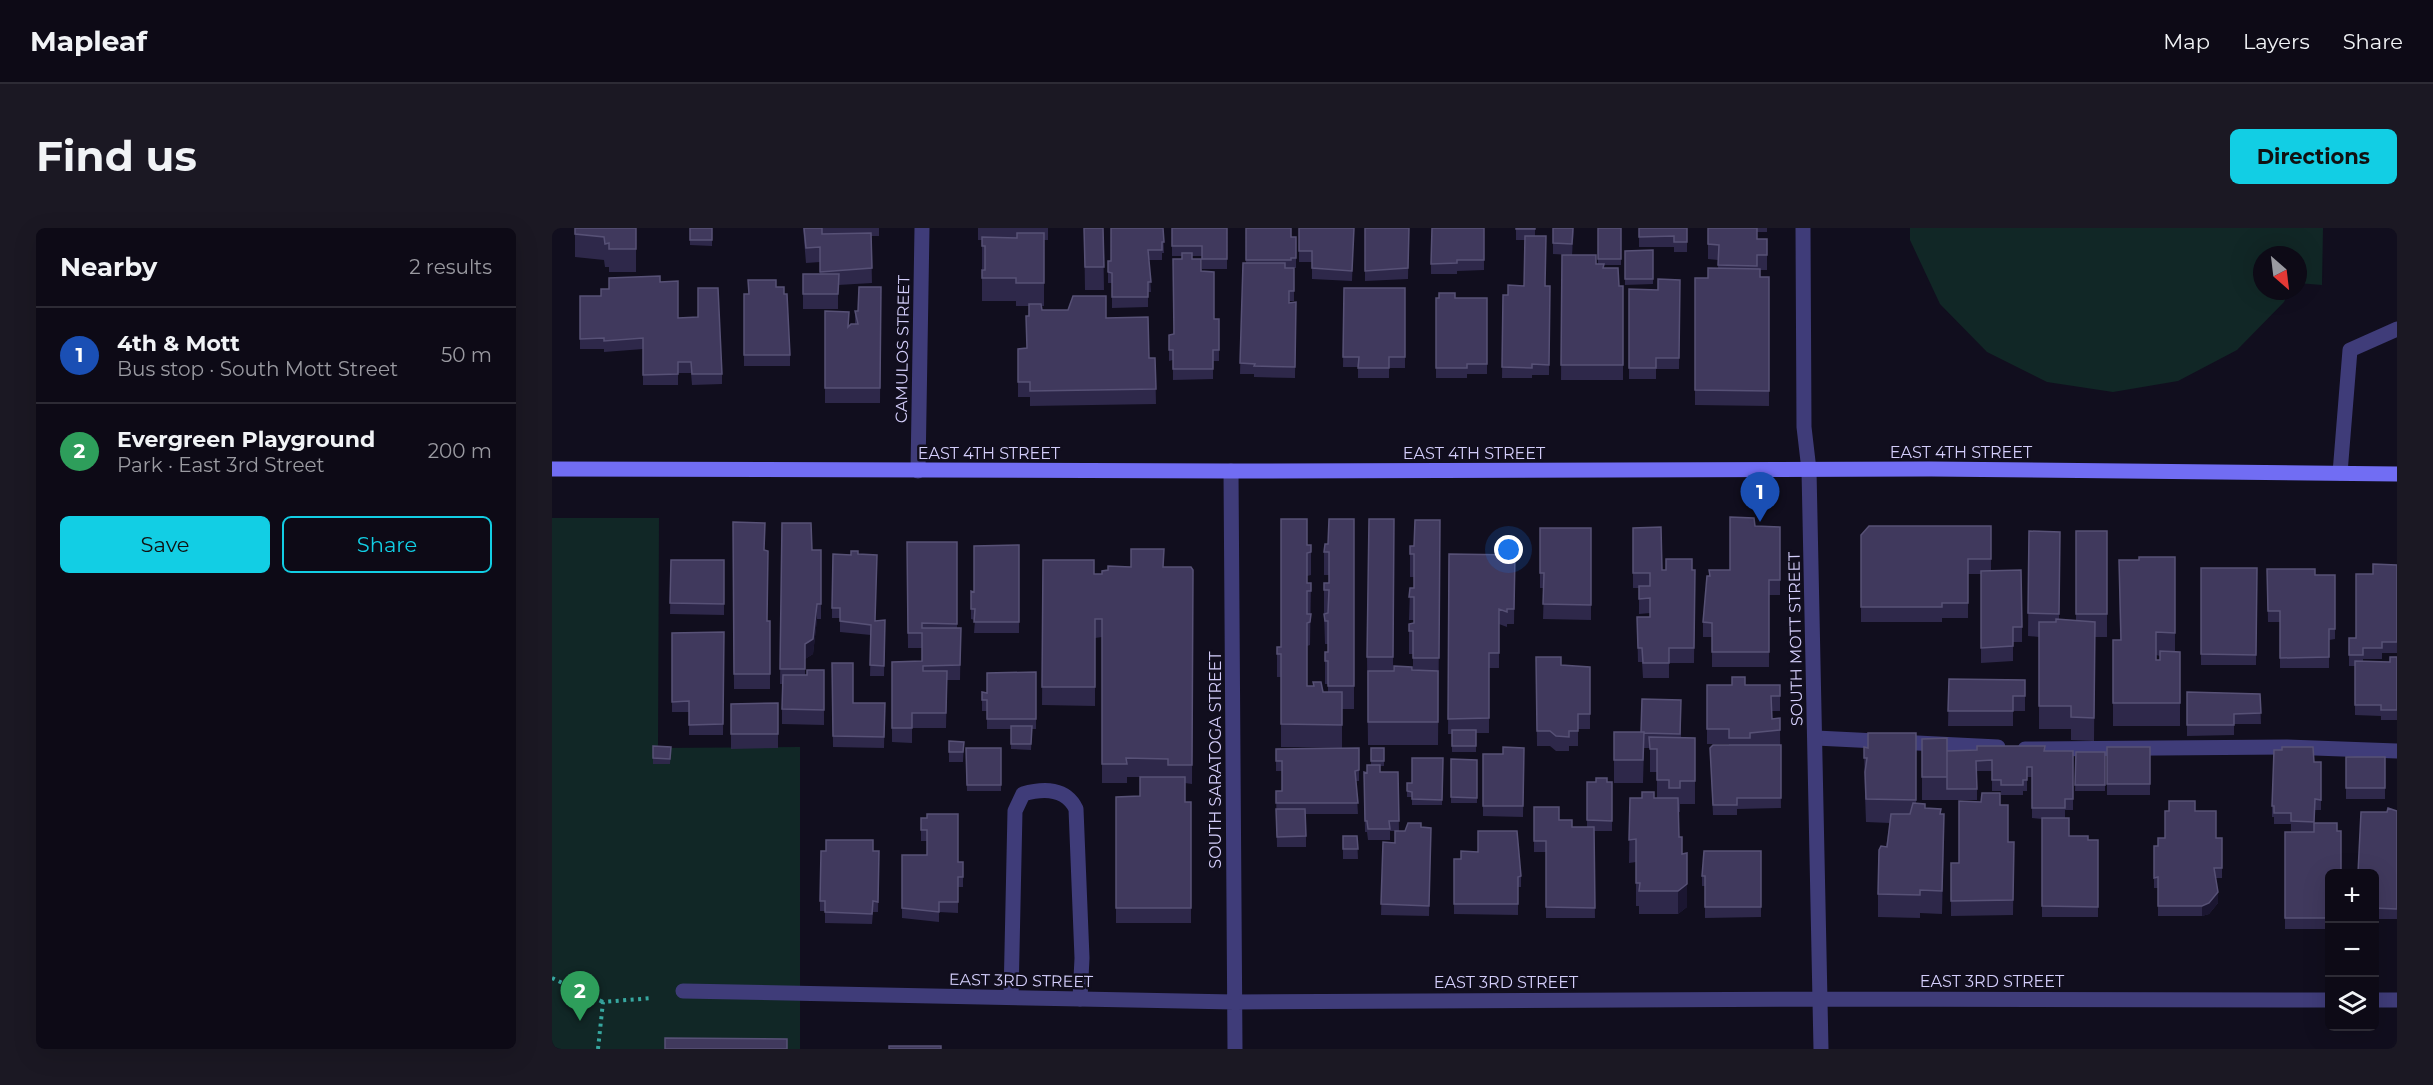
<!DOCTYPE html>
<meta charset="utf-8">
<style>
body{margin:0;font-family:Montserrat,sans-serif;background:#1b1823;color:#f1f3f6}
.controls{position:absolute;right:18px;bottom:18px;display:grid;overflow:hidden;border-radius:9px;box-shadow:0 6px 24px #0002}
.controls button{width:54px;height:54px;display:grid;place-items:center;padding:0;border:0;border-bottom:2px solid #2d2b35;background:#0d0a16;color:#f1f3f6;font:30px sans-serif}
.compass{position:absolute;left:1701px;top:18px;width:54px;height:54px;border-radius:50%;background:#0d0a16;box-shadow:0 6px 24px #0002;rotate:152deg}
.you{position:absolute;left:957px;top:322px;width:21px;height:21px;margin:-15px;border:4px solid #fff;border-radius:50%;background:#1a73e8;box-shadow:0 0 0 9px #1a73e833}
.badge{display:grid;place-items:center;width:39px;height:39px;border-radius:50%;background:#12cee4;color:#fff;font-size:20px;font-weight:700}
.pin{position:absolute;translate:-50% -50px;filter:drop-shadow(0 2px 3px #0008)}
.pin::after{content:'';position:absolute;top:32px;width:21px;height:18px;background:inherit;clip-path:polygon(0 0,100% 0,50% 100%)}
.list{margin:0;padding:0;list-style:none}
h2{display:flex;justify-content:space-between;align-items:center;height:78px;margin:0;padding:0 24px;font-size:26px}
h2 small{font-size:20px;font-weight:400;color:#9a9aa1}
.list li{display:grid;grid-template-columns:39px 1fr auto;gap:18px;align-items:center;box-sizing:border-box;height:96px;padding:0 24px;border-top:2px solid #2d2b35}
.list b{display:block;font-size:22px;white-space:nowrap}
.list p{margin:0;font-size:20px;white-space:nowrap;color:#9a9aa1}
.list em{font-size:20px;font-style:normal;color:#9a9aa1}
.actions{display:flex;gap:12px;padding:18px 24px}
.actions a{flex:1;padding:14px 0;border:2px solid #12cee4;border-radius:9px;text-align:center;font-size:21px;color:#12cee4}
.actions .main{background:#12cee4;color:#111}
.icon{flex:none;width:33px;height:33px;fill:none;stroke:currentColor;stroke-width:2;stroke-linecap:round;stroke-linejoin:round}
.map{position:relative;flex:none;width:1845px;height:821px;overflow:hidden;border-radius:9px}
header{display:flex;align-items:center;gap:36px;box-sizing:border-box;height:84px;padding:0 30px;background:#0d0a16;border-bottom:2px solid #2d2b35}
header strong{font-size:28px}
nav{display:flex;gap:33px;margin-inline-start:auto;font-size:21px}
.intro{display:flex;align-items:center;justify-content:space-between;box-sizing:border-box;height:144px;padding:0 36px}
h1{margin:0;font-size:42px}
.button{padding:15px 27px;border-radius:9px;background:#12cee4;color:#111;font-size:21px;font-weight:700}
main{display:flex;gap:36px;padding:0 36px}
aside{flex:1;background:#0d0a16;border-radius:9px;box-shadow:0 6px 24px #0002}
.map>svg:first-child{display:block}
.green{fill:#112726}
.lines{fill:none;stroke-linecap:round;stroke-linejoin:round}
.path{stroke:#37a7a0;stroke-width:4;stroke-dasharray:3 4.5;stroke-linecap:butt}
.service{stroke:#3f3c79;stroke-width:15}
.minor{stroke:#3f3c79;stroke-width:15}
.secondary{stroke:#716df3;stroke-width:15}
.wall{fill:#2e284a;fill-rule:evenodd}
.shaded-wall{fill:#1b1631}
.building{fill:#40395d;stroke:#575176;stroke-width:1.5}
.labels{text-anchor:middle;stroke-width:5;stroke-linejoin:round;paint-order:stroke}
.street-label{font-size:16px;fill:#d4cefb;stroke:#110e1e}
</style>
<header>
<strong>Mapleaf</strong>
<nav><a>Map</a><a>Layers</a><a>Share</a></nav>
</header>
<div class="intro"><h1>Find us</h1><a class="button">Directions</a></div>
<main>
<aside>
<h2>Nearby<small>2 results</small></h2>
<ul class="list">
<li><span class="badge" style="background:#1a4fb4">1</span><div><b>4th &amp; Mott</b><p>Bus stop · South Mott Street</p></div><em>50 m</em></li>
<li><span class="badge" style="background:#2e9e5b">2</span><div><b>Evergreen Playground</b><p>Park · East 3rd Street</p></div><em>200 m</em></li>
</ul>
<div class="actions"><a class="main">Save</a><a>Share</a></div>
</aside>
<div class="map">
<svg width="1845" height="821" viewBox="0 0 1845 821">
<rect width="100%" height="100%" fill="#110e1e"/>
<path class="green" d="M1358,0H1771L1770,57L1746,55V27H1710V63H1737L1732,74L1685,122L1626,153L1561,164L1495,154L1435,124L1388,76L1358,12Z
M0,290H107L106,520L248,519V821H0Z"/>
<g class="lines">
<path class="path" d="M0,750L51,774
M46,821L51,774L100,770"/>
<path class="service" d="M1788,245L1798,122L1845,101
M1264,510L1446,519
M1473,521L1735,519L1845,523
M459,769L463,583L471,566C492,560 514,560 524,581L530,730L528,771"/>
<path class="minor" d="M1251,0L1252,199L1257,242L1269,821
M366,243L370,0
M679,243L683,821
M131,763L682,774L1270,771L1778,772
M1822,772H1845"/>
<path class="secondary" d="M0,241L679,243L1379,241L1845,246"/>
</g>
<path class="wall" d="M23,0H84V44H57V39H53L52,32L23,29Z
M138,0H160V18L138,17Z
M251,0H327V8H319L320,55L286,57V81H251V46H268V34L254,35Z
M426,0H496V12H492V78H490V82L554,90L597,130H603L604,176L478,178V169H466V121L475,120L477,78H464V73H430V42L433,41H430V12H426Z
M532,0H551L552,62H533Z
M611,0L612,25H610V32H597L599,64H596V79L560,80V55H556V33H559Z
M620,0H675V41H650V28H640V31L649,43L662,91H667V133H661V151L621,152V132L617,133V107L621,106L630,28H620Z
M694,0L739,9H744V40H739H742V73H737V75L744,74L743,150L702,149V146H688L691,35H694Z
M747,0H802L800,53L760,51V34H747Z
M813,0H857L856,51L813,53Z
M932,0V42L905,43V46H879V36Z
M964,0H983V8L994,58H998L997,147H980V150H950L951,67H956L972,58L973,12H964Z
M1001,0H1022L1020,27L1001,26Z
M1046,0H1069V37H1052V40L1067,58H1071V152H1009L1010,27L1046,36Z
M1087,0H1135V24H1122V19H1087Z
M1156,0H1215V4H1205V11H1215V42H1208V49H1217V178L1143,177V50H1156L1166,40V32L1156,31Z
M1101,22V56L1073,57V23Z
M1128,52L1127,141H1104V151H1077V61L1106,62Z
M108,54L126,90L170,146V156L140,157L139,145H126V157H91V121L52,124V121H28V68H49L57,61Z
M224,59L238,127V138H192V66H196Z
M329,59L328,175H273V83L297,98L303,96V83H306Z
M792,60H853V140H837V150H806V139H791Z
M884,70H935V146H915V150H884Z
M802,291V481H790V520L729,519V449H725V426L729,419L755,317H759V347L755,348V355H759L758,417L755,418V458L771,464H776V456H773V424H776V416H773L772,386L776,385H772V362L777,355V347H772V324L776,316Z
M842,291L841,443L861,442V426H857V396L862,395V392H857L858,360H862V349H858V326L862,318L888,292L886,517H816L815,429Z
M181,294L212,322L215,393H218V461H182Z
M230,295L260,322L269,376V391H265L261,426L253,431V447L272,442V497L230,496V456H228Z
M1203,298L1228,299V367H1217V439H1160V409H1151V394L1158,348L1178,342Z
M1439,298V343L1470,399V414H1461V433L1429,435V346H1416V390H1390V394H1309V307Z
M988,300H1039V392L991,391L992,360H988Z
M1081,300L1110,342H1143L1142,435H1117V450H1091L1090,434H1086L1085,389H1098V385L1087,386V360H1081Z
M1477,303L1508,304L1507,391L1524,393V303H1555V409H1543L1542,513L1519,512V501H1487V409L1476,408Z
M355,314H405V400H409L408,452H395L394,500H360V515L340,514V434L370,433V420H356Z
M467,317V405H422L423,392L419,391V363L422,364Z
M306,326L323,393L333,392L332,448H318L319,407L288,404V390H280V380Z
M897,326L963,327L962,396H955V399L947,396V440H937V505H924V524H900V506H896Z
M1623,329V424H1628V498H1561V412H1568L1567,332H1587ZM1604,427L1608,428V432H1604Z
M119,332H172V387L118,386Z
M491,332L542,346H550L612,339L641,342L640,556L633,555V574H639V695H564V569L588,568L597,549H575V555H550V409L543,410V478L490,477Z
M1845,337V425H1830V431H1811V433L1838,434L1845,429V492H1829V488L1803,487V438H1797V410H1804L1821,346Z
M1649,340H1705L1704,437H1649Z
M1715,341L1763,347H1783V411L1777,412V440H1728V394H1716Z
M172,404L171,507H137V484H120V405Z
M984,429L1009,437L1038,439V501H1026V518H1017V523H1004L998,518H985Z
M280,435L301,475H333L332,520L281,519Z
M484,444V501H480L479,522L459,521V501H435V483H430V472L435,465Z
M1397,451L1473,452V483H1461V498H1396Z
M1155,457H1228V483H1220V491L1228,502L1229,580L1185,581V587H1161L1158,520L1177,517V516H1155Z
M1635,464L1708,466L1709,496H1682V507L1635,508Z
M1129,472V509L1143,510V576H1128V584H1127V609L1130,626L1135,679L1126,686H1087V678H1084V634L1077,635L1078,570H1105V544H1098V520H1092L1091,555H1062V504H1089Z
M226,475V520L179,521V476Z
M1364,505V576L1373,580L1389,586L1392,609L1390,686L1368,685V690L1326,689V666L1338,595L1314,594L1313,567L1312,519L1316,520Z
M1370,511L1395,523H1521V582H1513V590L1517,608L1536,612H1546V689H1490V591L1480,590V549H1475V563H1471V567H1449V563H1440V543H1425V572H1370Z
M397,513L412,514L411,534H397Z
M101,518L119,519L118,536H101Z
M1555,519H1598V567H1555Z
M414,520H449V563H415Z
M807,520V553H804L806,586H754V619H725L724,563H730V543H724V521Z
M819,520H832V538H828V544H846L847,603H853L869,599L879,600L877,688L829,687L831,614L843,615V603H838V612H816L815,604H813L812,544L815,545L819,537Z
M972,520L971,589L931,588V526H951Z
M1524,524H1553V563H1523Z
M1794,529H1833V571H1794Z
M891,530L890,577H860V569H855V555H860Z
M899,531L925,532V575H899Z
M1762,534H1769V582H1763L1762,595L1778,645V701H1733V604H1749L1739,603V596H1722V589H1720V578Z
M1035,554H1060V603H1042L1043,690H994V624H982V579L1020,599H1035Z
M1448,577L1456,614H1462L1461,687L1399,688V635H1407Z
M1643,583L1664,610H1670V650H1664L1666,675L1657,686L1650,688H1606V660H1602V618H1606L1613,610Z
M1845,583V691H1822V645L1835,584Z
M369,590L406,634L411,644V659H406V685L387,684V694L350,690V627H375V613H369Z
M791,608H805L806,631H791Z
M321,623L327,634L326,684H321L320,696L273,695V683H268V673Z
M1209,623V689L1153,690V658H1150V648Z
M902,631L969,648V659H966V687L902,686Z"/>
<path class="shaded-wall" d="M1021,0H1022L1020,27V16Z
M265,376V391L261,426L253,431V456V416Z
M1392,586V609L1390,686V663Z
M1135,625V679L1126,686V663Z
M1666,664V675L1657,686L1650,688V678Z"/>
<path class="building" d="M23,0H84V21H57V15L53,16L52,9L23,6Z
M138,0H160V12H138Z
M252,0H270V6L319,5L320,40L268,44V19L254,20Z
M532,0H551L552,39H533Z
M559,0H611L612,14H610V22H596L599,54H596V69H560V45L556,44V33H559Z
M620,0H675V31H650V18H620Z
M694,0H739V9H744V30H739V32H694Z
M747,0H802L800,43L760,40V23H747Z
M813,0H857L856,40L813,43Z
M880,0H932V32H905V35L879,36Z
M964,0H983V1H964Z
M1001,0H1021L1020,16L1001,15Z
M1046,0H1069V31H1046Z
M1087,0H1135V14H1122V8L1087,9Z
M1156,0H1205V11H1215V27H1205V38L1166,37L1167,17L1156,16Z
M465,5H492V55H464V50H430V42H433V18H430V9L465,10Z
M973,8H994L993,58H998L997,137L980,136V140L950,139L951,67H956V57L972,58Z
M1101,22V51H1073V23Z
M630,25H640V31H649V43L662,44V91H667V122H661V141H621V122H617V107L622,106L621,31H630Z
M1010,27H1044V36H1052L1051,40H1066L1067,58H1071V137H1009Z
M691,35H733V40H742V63H737V75L744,74L743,139L702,138L703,136L688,135Z
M1156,40L1208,41V49H1217V163L1143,162V50H1156Z
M251,46H287L286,66H251Z
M108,48V54L126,53V90L146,89V60H166L170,146H140L139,134H126V146L91,147V110L52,113V110L28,111V68H49V61H57V50Z
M1106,51L1128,52L1127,130H1104V140H1077V61L1106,62Z
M196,52H224V59H232V66H235L238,127H192V66H197Z
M307,59H329L328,160H273V83L297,84L296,99L299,96H306L303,83H306Z
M792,60H853V129H837V140H806L807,129H791Z
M887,65H903V70H935V136H915V140H884V70H887Z
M521,68H554V90L596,89L597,130H603L604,161L478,163V154H466V121L475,120L474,88H477V76H489L490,82H516Z
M1178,289L1202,290L1203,298L1228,299V352H1217V424H1160V395L1151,394L1155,348H1158L1157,342H1178Z
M729,291H755V317H759V324L755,325V355H759V363H755V386H759L758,394L755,395V458H762L761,454H769L771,464H790V497L729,496V426H725V419H729Z
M777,291H802V458H776V433H773V424H776V393H773L772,386L776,385L777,362H772V355H777V324H772L773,316H776Z
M817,291H842L841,429H815Z
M863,292H888L887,430H861V403H857V396L862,395V369H857L858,360H862V326H858V318H862Z
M181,294L213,295L212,322L216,323L215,393H218V446H182Z
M230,295H259L260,322H269V376H265L261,411L253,416V441H228Z
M1317,298H1439V331H1416V375H1390V379H1309V307Z
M1109,299L1110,342H1114V331H1140V342H1143L1142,420H1117V435H1091L1090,420H1086L1085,389H1098V370L1087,371V358H1098V345H1081V300Z
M988,300H1039V377L991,376L992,345H988Z
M1477,303L1508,304L1507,386L1476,385Z
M1524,303H1555V386H1524Z
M355,314H405V396L370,395V400H409L408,437L371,438V443H395L394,485H360V500H340V434L370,433V405H356Z
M467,317V394H422L423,381H419V363L422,364V318Z
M579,321H612L611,339H639L641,342L640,537H616V531L574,530L575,536H550V391H543V459H490L491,332H542V346H550V343L556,342V338L579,339Z
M299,323H306V326L325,327L323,393L333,392L332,438L318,437L319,397L288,393V380H280L281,326L299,327Z
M897,326L963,327L962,381H955V384L947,381V425H937V490L896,491Z
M1587,329H1623V405L1604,404V432H1608V423L1628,424V475H1561V412H1569L1567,332H1587Z
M119,332H172V376L118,375Z
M1821,336L1845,337V414H1830V420H1811V427H1797V410H1804V346H1821Z
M1649,340H1705L1704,427L1649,426Z
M1715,341H1763V347H1783V401H1777V429L1728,430V383H1716Z
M1469,342L1470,399H1461V418L1429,420V343Z
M1504,391L1543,394L1542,490L1519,489V478H1487V394H1504Z
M172,404L171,496L137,497V473L120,474V405Z
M984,429H1009V437L1038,439V486H1026V503H1017V509L1004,508L998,503H985Z
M1838,429H1845V482H1829V477H1803V433L1838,434Z
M280,435H301V475H333L332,509L281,508Z
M842,438L860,439V442L886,443V494H816V443H842Z
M255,442H272V482L230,481L231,447H255Z
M484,444V491H435V472H430V464L435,465V445Z
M1180,449H1193V457H1228V468H1219L1220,491L1228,490V502L1198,505V510H1177V501H1155V457H1180Z
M1397,451L1473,452V468H1461V483H1396Z
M1635,464L1708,466L1709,485L1682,486V497H1635Z
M1090,471L1129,472L1128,506L1092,505V504H1089Z
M226,475V506H179V476Z
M459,498H480L479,516H459Z
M900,502H924V518H900Z
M1062,504H1092L1091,532H1062Z
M1316,505H1364V572L1314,571L1313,544L1315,530H1312V519L1316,520Z
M1097,509L1143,510V553H1128V560H1117V552H1105V521H1098Z
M1395,510V549H1370V511Z
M397,513L412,514L411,524H397Z
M1161,517H1229V570H1185V577H1161L1158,520Z
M101,518L119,519L118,531L101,530Z
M1425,518H1493L1492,523H1521V571H1513V580H1480V539H1475V552H1471V557H1449V552H1440V532L1424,533L1425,561H1395V523L1425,522Z
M951,519L972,520L971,578H931V526H951Z
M1555,519H1598V556H1555Z
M1730,519H1761L1762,534H1769V572L1763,571L1762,594L1739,593V585H1722V578H1720L1722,522H1730Z
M414,520H449V557H415Z
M807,520V542L803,543L806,575H724V563H730V533H724V521Z
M819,520H832V533H819Z
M1524,524H1553V557H1523Z
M1794,529H1833V560H1794Z
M860,530H891L890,572L860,571V564L855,563V555H860Z
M899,531L925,532V570L899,569Z
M815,537H828V544H846L847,593H837L838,601H816L815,593H813L812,544L815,545Z
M588,549H633V574H639V680H564V569L588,568Z
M1044,550H1055V554H1060V593L1035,592V554H1044Z
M1090,564H1102V570H1126L1127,609H1130V626L1135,625V656L1126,663H1087L1088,655H1084V611L1077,612L1078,570H1090Z
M1430,565H1448V577H1456V614H1462L1461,672L1399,673V635H1407V573L1429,574Z
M1617,573H1643V583H1664V610H1670V640H1662L1666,664L1657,675L1650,678H1606V649L1602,650V618H1606V610H1613V583H1617Z
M1361,575L1373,576V580L1389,581L1388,586H1392L1390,663L1368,662V667L1326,666L1327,622L1329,618L1335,619L1339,586H1358Z
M982,579H1007V592H1020V599H1042L1043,680L994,679V613H982Z
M1836,580L1845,583V681L1822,680V645H1806L1809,584H1835Z
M724,581H753L754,608L725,609Z
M375,586H406V634H411V649H406V674H387V684L350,680V627H375V602H369V590H375Z
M1490,590H1517V608H1536V612H1546V679L1490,678Z
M856,595H869V599L879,600L877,678L829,676L831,614L843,615V603H853Z
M1762,595H1785V603H1789V645H1778V690H1733V604H1762Z
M926,603H965L969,648L966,649V676H902V631H909V623L926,624Z
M791,608H805L806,621H791Z
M274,612H321V623H327L326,674L321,673L320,686L273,684V673H268L269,623H274Z
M1152,623H1209V679H1153V648H1150Z
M113,810L235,811V821H113Z
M337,818H389V821H337Z"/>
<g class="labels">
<g class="street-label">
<text transform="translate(350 121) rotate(-89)" y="6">CAMULOS STREET</text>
<text x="1409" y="230">EAST 4TH STREET</text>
<text x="437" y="231">EAST 4TH STREET</text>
<text x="922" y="231">EAST 4TH STREET</text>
<text transform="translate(1243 411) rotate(-91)" y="6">SOUTH MOTT STREET</text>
<text transform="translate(663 532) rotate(-90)" y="6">SOUTH SARATOGA STREET</text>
<text transform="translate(469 752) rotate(1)" y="6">EAST 3RD STREET</text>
<text x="1440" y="759">EAST 3RD STREET</text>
<text x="954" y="760">EAST 3RD STREET</text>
</g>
</g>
</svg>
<div class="controls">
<button>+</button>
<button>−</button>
<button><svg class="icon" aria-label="layers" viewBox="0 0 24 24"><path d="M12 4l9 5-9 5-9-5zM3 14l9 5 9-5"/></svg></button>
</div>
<svg class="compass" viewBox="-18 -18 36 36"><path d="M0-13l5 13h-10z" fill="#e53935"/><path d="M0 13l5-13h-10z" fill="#9a9aa1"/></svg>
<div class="you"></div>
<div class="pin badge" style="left:1208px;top:294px;background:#1a4fb4">1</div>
<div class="pin badge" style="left:28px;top:793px;background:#2e9e5b">2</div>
</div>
</main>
